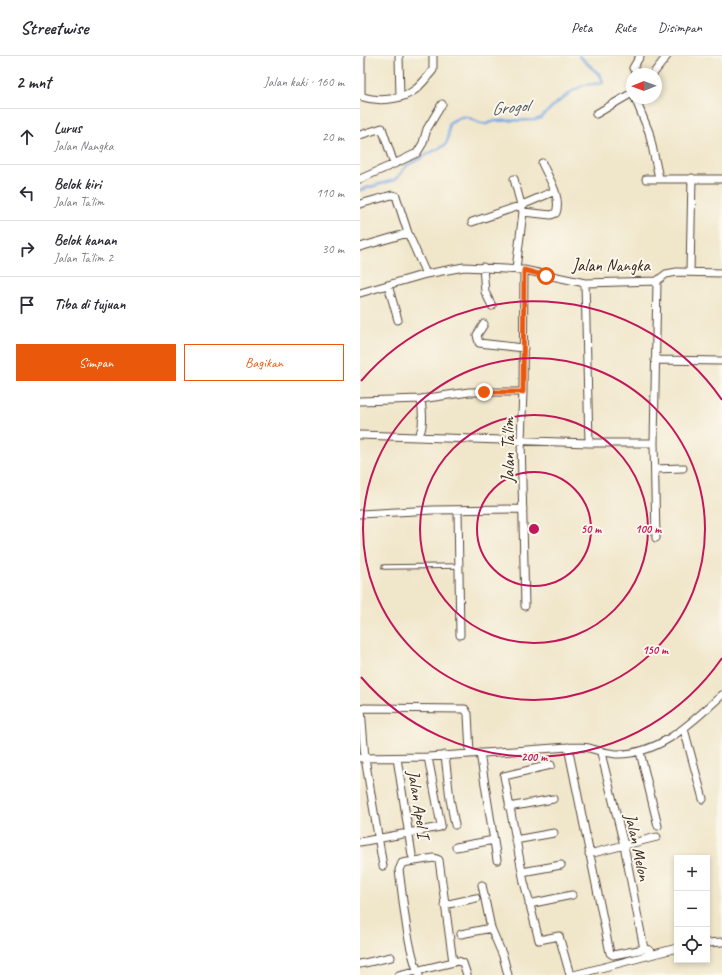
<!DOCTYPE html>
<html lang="id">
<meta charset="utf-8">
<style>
body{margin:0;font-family:Caveat,sans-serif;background:#f2f2f3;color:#2b2b33}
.controls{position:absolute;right:12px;bottom:12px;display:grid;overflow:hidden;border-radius:0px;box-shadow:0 2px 6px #0003}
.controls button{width:36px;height:36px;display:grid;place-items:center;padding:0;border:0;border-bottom:1px solid #e1e1e2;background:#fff;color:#2b2b33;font:20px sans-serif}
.compass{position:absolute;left:266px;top:12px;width:36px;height:36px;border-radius:50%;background:#fff;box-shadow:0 2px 6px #0003;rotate:269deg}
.stop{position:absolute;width:12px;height:12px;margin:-9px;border:3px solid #ea580c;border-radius:50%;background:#fff}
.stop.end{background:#ea580c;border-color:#fff;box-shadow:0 1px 4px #0008}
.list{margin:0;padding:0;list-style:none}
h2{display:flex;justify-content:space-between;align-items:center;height:52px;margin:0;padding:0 16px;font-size:17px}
h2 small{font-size:13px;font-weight:400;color:#7c7c81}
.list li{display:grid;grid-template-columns:26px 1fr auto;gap:12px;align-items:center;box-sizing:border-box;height:56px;padding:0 16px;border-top:1px solid #e1e1e2}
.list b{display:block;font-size:15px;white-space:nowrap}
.list p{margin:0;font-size:13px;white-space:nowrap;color:#7c7c81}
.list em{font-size:13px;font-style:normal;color:#7c7c81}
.actions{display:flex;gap:8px;padding:12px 16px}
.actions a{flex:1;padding:9px 0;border:1px solid #ea580c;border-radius:0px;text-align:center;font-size:14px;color:#ea580c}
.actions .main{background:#ea580c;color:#fff}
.icon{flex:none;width:22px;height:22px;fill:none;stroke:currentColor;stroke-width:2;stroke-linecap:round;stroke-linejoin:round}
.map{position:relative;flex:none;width:362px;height:919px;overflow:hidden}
header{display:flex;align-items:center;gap:24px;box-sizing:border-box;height:56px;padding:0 20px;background:#fff;border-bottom:1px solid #e1e1e2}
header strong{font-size:19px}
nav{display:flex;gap:22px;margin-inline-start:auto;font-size:14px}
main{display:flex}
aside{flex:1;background:#fff}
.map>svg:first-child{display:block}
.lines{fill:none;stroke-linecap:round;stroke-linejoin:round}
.stream{stroke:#78a8e3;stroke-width:2.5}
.service-casing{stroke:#564638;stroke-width:5.5}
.minor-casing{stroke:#564638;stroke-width:9}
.service{stroke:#fff;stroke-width:3.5}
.minor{stroke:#fff;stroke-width:7}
.route{stroke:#ea580c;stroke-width:5}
.ring{fill:none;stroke:#c2185b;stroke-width:2}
.labels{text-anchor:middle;stroke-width:4;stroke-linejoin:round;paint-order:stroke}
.street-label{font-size:17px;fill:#3b2a1e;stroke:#fbf7ec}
.water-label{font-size:18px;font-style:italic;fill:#505663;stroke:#fbf7ec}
.centre{fill:#c2185b;stroke:#fbf7ec;stroke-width:2}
.ring-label{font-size:12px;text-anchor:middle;font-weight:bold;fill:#c2185b;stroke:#fbf7ec;stroke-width:4;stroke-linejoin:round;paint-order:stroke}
</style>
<header>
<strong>Streetwise</strong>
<nav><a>Peta</a><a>Rute</a><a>Disimpan</a></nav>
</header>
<main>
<aside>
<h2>2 mnt<small>Jalan kaki · 160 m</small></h2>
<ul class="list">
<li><svg class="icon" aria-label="ahead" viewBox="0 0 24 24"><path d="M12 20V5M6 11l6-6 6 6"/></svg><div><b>Lurus</b><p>Jalan Nangka</p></div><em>20 m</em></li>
<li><svg class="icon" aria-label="left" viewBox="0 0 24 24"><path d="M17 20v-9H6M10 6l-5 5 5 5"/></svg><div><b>Belok kiri</b><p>Jalan Ta'lim</p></div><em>110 m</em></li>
<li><svg class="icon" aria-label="right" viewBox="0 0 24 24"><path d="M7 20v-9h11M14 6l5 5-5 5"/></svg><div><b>Belok kanan</b><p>Jalan Ta'lim 2</p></div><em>30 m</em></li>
<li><svg class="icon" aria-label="arrive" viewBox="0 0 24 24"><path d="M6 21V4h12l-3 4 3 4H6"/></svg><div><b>Tiba di tujuan</b></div></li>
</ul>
<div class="actions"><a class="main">Simpan</a><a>Bagikan</a></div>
</aside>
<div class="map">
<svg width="362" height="919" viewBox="0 0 362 919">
<rect width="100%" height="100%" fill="#fbf7ec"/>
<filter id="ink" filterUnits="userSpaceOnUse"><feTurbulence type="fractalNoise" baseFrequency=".025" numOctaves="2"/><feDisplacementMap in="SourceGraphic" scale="8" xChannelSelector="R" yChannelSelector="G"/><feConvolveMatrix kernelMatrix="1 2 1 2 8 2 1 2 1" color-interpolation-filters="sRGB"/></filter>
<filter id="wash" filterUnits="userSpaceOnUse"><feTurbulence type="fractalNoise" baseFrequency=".012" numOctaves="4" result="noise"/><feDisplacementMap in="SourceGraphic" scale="16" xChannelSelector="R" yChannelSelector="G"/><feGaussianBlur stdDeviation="0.9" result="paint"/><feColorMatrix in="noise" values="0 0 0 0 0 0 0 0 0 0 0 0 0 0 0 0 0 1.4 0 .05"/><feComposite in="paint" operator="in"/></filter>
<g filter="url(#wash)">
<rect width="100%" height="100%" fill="#f0e6ca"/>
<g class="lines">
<path class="stream" d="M0,134L34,124L40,119L46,110L85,89L88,83L89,67C111,54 107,65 126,68L135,65L175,64L181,62L193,50L211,36L224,29L243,27L241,20L219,0"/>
</g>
</g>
<g filter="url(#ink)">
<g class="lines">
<g class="service-casing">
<path id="service" d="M24,511L99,510"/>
</g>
<g class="minor-casing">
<path id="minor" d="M1,0V38L3,41C18,46 43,44 56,33C63,27 68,20 73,14V0
M39,0L40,41
M279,18L273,12L280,0
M293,18L307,0
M275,42L289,76L299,122
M236,58L272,37
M0,79L22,72L34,108L0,123
M34,108L57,97L63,87L67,73L82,48
M154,123L163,156L156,213
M286,123H362
M0,148L32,139L36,140L48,177L66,218
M163,156L191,159L196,157C202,141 188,121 182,107
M112,166L162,149L195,135
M0,191L48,177
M123,211L125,236L132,250
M164,214L163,336L161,383L165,550
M330,216L332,122
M225,227L229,387
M28,229L38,264
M0,237L66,218L104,211L164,214L225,227L297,225L306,218L317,216L362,217
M124,268L117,279L119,287L164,292
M295,304L362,305
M0,345L61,343L109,336H163
M0,379L229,387H294L297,225
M58,380C65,373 62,352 61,343
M294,387L296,482
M295,413L323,412
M98,454L100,579
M0,458L73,454L163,453
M324,673L343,743
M208,691L250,897L253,899L284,893L289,894L292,897
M280,696L298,770
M120,697L137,804
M241,697L264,789L284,893
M85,699L90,743L95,769
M0,702L68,701L208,691C215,691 223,691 229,692C239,695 246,697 256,698C300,699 332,666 362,639
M37,702L52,799
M191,709L144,720L164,826L179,884L199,880L210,919
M149,751L193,743
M155,784L194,777
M0,786L80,771L81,769L68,701
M96,791L134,784
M229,798L297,781
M23,810L5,702L1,653L4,652L105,653L108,658L110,697
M162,816L201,809
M122,829L131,872L143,900L148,919
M169,848L212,839
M84,849L116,842
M101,878L131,872
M347,887L362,886
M0,908L31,901
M39,919L98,905L103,907L107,919
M59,919C46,886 44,849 39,814L42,807L74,802L79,804L93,906
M214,919L317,892"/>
</g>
<use href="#service" class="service"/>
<use href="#minor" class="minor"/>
</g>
</g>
<g class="lines" filter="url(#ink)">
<path class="route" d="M124,336H163L164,214L186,220"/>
</g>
<g class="ring">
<circle cx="174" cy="473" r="57"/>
<circle cx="174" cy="473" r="114"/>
<circle cx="174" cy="473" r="171"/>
<path d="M362 602A228 228 0 0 1 1 621M1 325A228 228 0 0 1 362 344"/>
</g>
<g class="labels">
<g class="street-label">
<text x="251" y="215">Jalan Nangka</text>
<text transform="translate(148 394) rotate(-90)" y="6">Jalan Ta'lim</text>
<text transform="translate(59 748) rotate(81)" y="6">Jalan Apel I</text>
<text transform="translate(278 791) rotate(78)" y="6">Jalan Melon</text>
</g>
<g class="water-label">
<text transform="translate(150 51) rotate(-6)" y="6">Grogol</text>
</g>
</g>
<circle cx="174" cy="473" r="6" class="centre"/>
<g class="ring-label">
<text x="231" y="477">50 m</text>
<text x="288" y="477">100 m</text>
<text x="295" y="598">150 m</text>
<text x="174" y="705">200 m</text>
</g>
</svg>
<div class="controls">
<button>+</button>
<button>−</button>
<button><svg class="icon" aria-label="locate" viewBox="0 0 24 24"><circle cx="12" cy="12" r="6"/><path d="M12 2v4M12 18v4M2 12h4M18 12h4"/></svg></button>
</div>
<svg class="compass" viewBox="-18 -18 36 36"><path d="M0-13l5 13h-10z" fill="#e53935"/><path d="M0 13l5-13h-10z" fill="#7c7c81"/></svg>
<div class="stop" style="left:186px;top:220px"></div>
<div class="stop end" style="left:124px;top:336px"></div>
</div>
</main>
